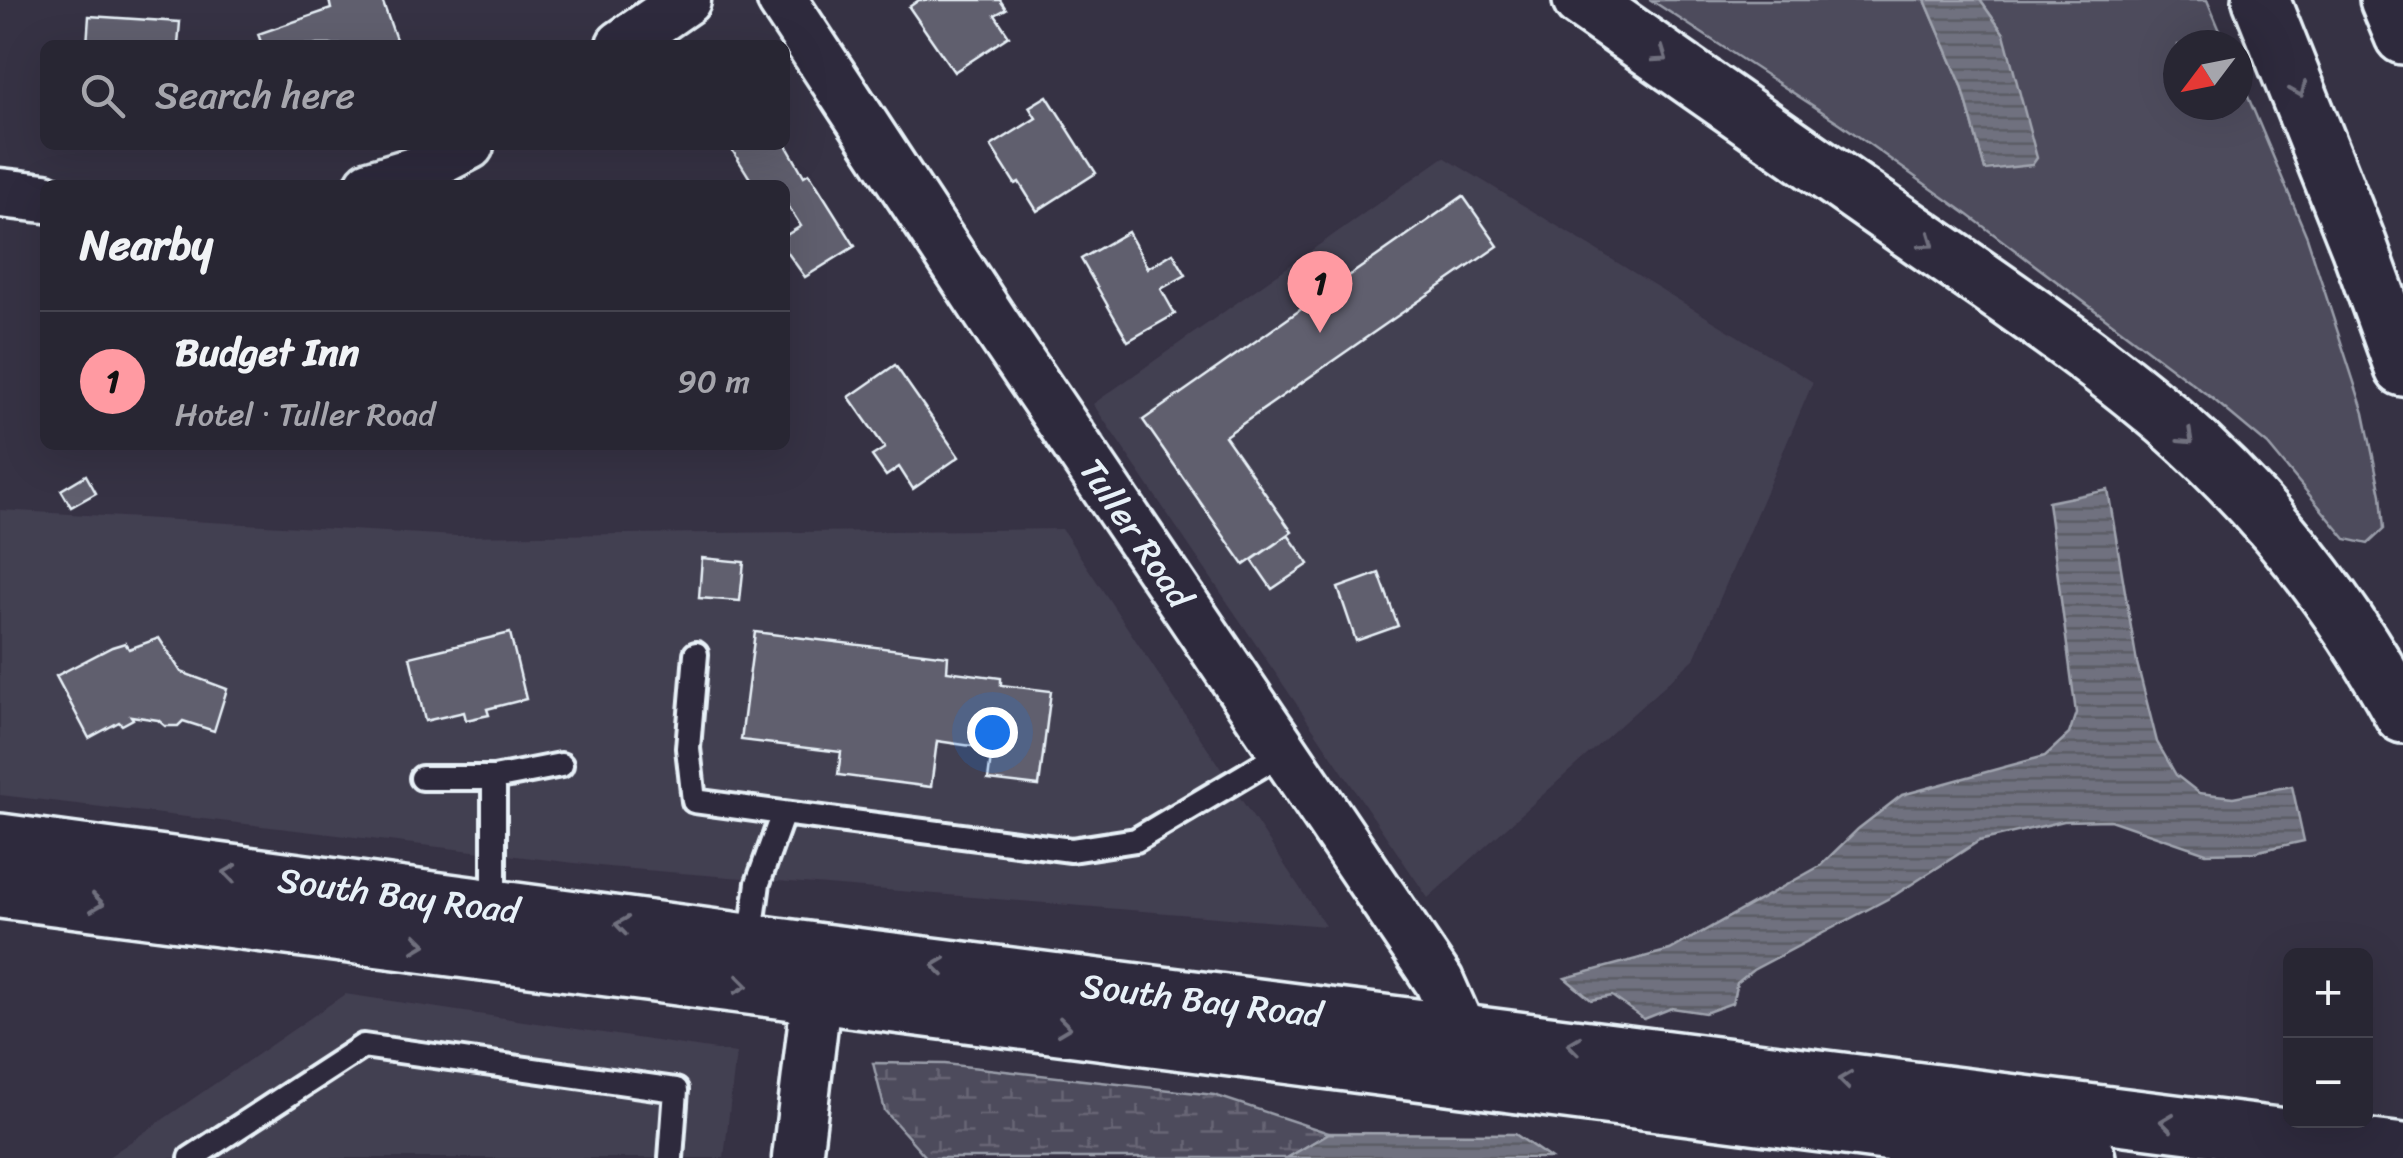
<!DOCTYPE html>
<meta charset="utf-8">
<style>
body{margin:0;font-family:Sriracha,sans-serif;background:#302e3b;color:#f1f3f6}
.controls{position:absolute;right:30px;bottom:30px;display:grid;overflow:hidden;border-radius:15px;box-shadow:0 10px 40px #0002}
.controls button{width:90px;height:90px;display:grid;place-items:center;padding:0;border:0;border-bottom:2px solid #44434e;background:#282633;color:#f1f3f6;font:50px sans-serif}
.compass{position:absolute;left:2163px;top:30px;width:90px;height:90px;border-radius:50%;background:#282633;box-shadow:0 10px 40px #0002;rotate:238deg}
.you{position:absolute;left:992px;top:732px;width:35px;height:35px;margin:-25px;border:8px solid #fff;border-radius:50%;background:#1a73e8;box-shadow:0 0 0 15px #1a73e833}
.badge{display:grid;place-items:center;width:65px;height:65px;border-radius:50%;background:#ff9aa2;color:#111;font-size:32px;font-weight:700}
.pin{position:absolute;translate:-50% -82px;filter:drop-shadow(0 2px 5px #0008)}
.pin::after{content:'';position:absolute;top:52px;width:35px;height:30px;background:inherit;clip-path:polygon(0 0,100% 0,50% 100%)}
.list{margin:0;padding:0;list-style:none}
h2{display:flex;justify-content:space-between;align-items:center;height:130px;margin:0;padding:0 40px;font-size:42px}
h2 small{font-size:32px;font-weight:400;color:#a5a5ac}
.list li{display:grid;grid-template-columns:65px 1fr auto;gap:30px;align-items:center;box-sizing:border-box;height:140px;padding:0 40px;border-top:2px solid #44434e}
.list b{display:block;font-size:38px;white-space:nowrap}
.list p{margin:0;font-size:32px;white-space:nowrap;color:#a5a5ac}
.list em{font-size:32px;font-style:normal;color:#a5a5ac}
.icon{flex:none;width:55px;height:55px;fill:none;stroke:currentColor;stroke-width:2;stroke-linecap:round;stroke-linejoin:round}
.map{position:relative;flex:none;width:2403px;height:1158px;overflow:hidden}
.search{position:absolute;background:#282633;box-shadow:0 10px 40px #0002;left:40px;top:40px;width:750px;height:110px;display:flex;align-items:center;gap:25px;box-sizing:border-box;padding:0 35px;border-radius:15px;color:#a5a5ac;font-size:38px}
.panel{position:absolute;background:#282633;box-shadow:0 10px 40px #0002;left:40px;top:180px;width:750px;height:270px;border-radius:15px}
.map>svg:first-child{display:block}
.built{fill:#433f51}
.green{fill:#4d4b5c;stroke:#9a9eaa;stroke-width:2.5}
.wetland{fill:url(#wetland-marsh);stroke:#9a9eaa;stroke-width:2.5}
.water{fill:url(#water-rules);stroke:#a0a4af;stroke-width:2.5}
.building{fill:#605e6e;stroke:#e8f1f8;stroke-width:2.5}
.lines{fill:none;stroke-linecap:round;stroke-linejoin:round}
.service-casing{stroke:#e8f1f8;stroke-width:30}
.minor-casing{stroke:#e8f1f8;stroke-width:55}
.tertiary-casing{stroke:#e8f1f8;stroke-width:62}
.motorway-casing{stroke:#e8f1f8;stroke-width:62}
.service{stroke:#2f2a3d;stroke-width:22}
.minor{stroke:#2f2a3d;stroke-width:48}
.tertiary{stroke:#2f2a3d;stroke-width:55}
.motorway{stroke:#2f2a3d;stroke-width:55}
.oneway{stroke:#70707e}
.labels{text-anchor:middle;stroke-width:9;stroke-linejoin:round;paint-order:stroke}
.street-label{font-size:35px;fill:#e8f1f8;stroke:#2f2a3d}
</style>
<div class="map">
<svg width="2403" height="1158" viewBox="0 0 2403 1158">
<defs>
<pattern id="wetland-marsh" width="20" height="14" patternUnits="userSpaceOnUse" patternTransform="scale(2.5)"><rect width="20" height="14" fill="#4d4b5c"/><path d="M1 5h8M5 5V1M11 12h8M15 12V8" fill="none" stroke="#676574"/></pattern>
<pattern id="water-rules" width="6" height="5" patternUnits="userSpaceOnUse" patternTransform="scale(2.5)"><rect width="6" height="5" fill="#70717f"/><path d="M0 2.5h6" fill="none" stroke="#5b5c64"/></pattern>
</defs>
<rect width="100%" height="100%" fill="#363244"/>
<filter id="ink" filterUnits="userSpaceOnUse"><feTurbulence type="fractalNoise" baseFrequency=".01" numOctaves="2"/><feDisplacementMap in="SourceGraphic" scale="20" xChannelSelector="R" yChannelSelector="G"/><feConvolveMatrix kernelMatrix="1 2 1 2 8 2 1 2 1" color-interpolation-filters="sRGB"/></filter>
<g filter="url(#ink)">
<path class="built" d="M1444,157L1813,382L1694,659L1428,898L1093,404Z
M0,510L456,536L1062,529L1325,926L608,867L0,795Z
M345,994L736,1053L724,1158H107Z"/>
<path class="green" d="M1651,0H1925L1962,86L1985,170L2004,34L1980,0H2207L2226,45H2178V105H2238V73L2307,237L2364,413L2381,495L2384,529L2368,544L2346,539L2268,445L2213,399L1967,214L1841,124Z"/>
<path class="wetland" d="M873,1063L945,1064L1214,1095L1329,1133L1287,1158H927L885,1111Z"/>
<path class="water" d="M1925,0H1980L2004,34L2037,158L2032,165L1985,170L1962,86Z
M2108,490L2137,663L2157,742L2176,775L2199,793L2233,797L2292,786L2304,841L2254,852L2206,853L2110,820L2064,821L1979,841L1895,895L1753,970L1737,983L1732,1003L1705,1013L1672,1008L1644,1019L1612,996L1591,1000L1565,978L1670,950L1820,866L1858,829L1902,795L2045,756L2069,734L2076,713L2048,502Z
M1329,1133L1515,1134L1550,1158H1287Z"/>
<path class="building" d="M329,0H382L398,45H262L258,34L331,9Z
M919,0H1000L1006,9L995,15L1009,36L954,72L909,7Z
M89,16L180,22L178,45H81H87Z
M1047,96L1096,173L1037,211L1019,182L1015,184L991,146L1036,118L1029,107Z
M785,143L804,176L809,173L855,246L805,277L785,249V236L801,226L785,201V185H754L729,145Z
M1463,196L1498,246L1225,436L1292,532L1244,565L1143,420Z
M1128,232L1148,268L1173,253L1186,275L1161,289L1175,314L1128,341L1081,259Z
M895,365L959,457L913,489L899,467L886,476L872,456L885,448L849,397Z
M86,475L96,493L71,507L61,490Z
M1288,535L1309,564L1272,589L1252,560Z
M702,558L744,562L740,601L699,598Z
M1379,573L1398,626L1356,641L1338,588Z
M755,632L948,656L947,671L1001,678V685L1051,691L1039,786L988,780L992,749L937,741L931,787L838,775L841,752L741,740Z
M510,633L526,699L487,709L489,715L466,720L464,712L425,721L410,657Z
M159,638L181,672L227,689L214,731L183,721L178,726H165L158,720L131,716L133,719L122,725L119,722L89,738L56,676L112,647L125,643L129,649Z"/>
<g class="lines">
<g class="service-casing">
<path id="service" d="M696,654L688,748L694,801L783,813
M422,778H494V908
M494,778L561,765
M750,942L758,883L783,813L1071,850L1136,840L1284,752
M191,1158L363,1046L676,1090L671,1158"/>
</g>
<g class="minor-casing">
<g id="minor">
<path id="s1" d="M782,0L1003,336L1439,981L1461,1031L1460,1064"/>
<path d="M621,45L686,0"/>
<path d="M370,185L423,169L469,145"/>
<path d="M0,193L45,198"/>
<path d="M797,1158L821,958"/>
</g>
</g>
<g class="tertiary-casing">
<g id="tertiary">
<path id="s2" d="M0,842L822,952L2403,1152"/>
<path d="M0,890L2087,1158"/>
</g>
</g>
<g class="motorway-casing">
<path id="motorway" d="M1581,0C1691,77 1801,154 1911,231C1998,291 2087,351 2168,420C2263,503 2343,604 2403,715
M2261,0L2359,246L2403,368
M2388,0L2403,36"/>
</g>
<use href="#service" class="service"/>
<use href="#minor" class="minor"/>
<use href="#tertiary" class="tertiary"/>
<use href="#motorway" class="motorway"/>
</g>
<defs><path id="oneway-chevron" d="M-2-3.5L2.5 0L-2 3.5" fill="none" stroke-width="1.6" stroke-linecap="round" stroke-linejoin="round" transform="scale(2.5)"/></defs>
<g class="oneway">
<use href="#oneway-chevron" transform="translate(1661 56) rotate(35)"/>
<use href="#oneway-chevron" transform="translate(2299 90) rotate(67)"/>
<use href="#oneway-chevron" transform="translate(1928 242) rotate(35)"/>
<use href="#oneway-chevron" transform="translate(2187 438) rotate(43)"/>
<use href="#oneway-chevron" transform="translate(230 873) rotate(-172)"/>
<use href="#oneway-chevron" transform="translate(97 903) rotate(7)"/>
<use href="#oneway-chevron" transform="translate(622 925) rotate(-172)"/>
<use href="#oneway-chevron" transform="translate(419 944) rotate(7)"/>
<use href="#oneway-chevron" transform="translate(939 966) rotate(-173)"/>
<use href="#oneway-chevron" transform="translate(741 985) rotate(7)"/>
<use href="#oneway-chevron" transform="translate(1064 1027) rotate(7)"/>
<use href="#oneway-chevron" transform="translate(1574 1045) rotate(-173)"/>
<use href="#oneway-chevron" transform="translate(1845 1080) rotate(-173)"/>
<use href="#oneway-chevron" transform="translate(2167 1122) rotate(-173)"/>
</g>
</g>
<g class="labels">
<g class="street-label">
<text dy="12" stroke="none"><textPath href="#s1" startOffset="640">Tuller Road</textPath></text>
<text dy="12" stroke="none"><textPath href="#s2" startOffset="402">South Bay Road</textPath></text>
<text dy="12" stroke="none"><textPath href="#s2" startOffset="1212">South Bay Road</textPath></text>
</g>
</g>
</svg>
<div class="controls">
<button>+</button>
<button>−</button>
</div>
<svg class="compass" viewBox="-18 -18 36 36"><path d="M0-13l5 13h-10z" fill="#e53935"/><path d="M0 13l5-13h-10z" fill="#a5a5ac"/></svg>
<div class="you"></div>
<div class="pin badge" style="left:1320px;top:333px">1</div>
<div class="search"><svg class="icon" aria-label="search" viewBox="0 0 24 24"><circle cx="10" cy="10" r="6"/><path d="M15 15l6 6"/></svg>Search here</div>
<section class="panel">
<h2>Nearby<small></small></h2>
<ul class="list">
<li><span class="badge">1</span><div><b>Budget Inn</b><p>Hotel · Tuller Road</p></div><em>90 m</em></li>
</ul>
</section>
</div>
